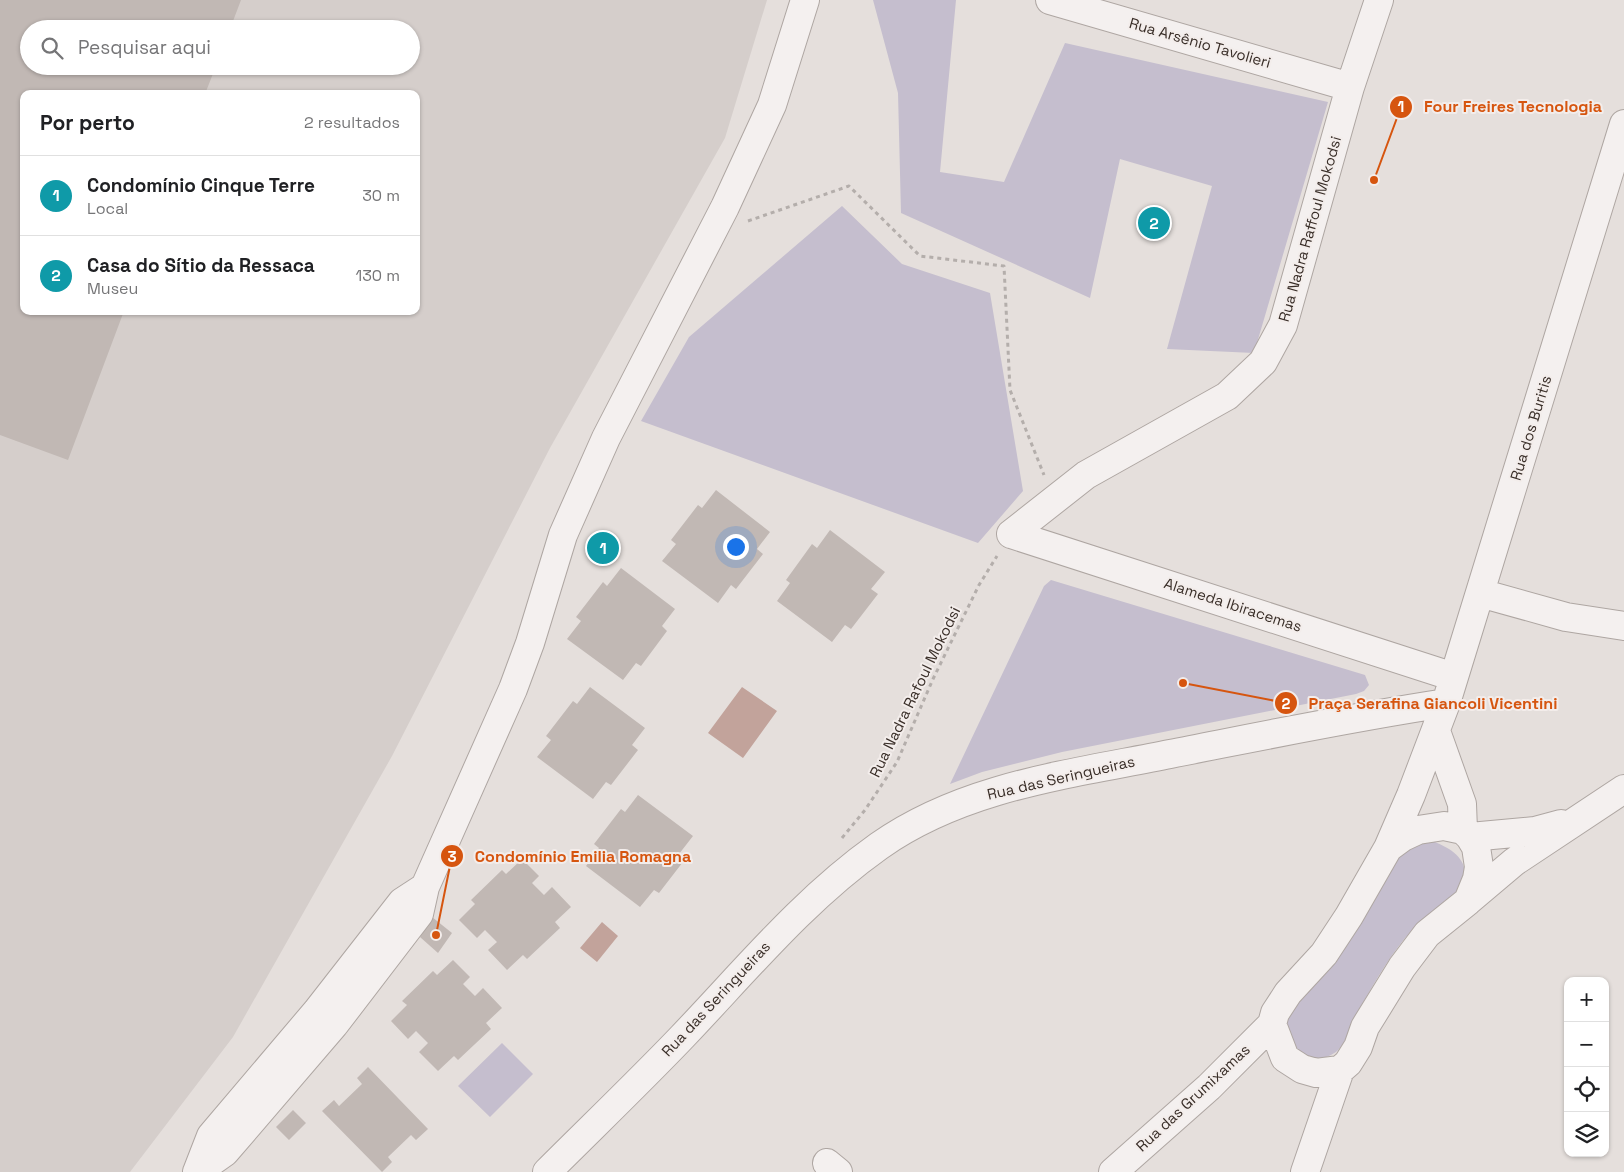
<!DOCTYPE html>
<html lang="pt">
<meta charset="utf-8">
<style>
body{margin:0;font-family:"Space Grotesk",sans-serif;background:#f6f6f6;color:#202124}
.controls{position:absolute;right:15px;bottom:15px;display:grid;overflow:hidden;border-radius:10px;box-shadow:0 1px 4px #0004}
.controls button{width:45px;height:45px;display:grid;place-items:center;padding:0;border:0;border-bottom:1px solid #e0e0e0;background:#fff;color:#202124;font:25px sans-serif}
.you{position:absolute;left:735px;top:546px;width:18px;height:18px;margin:-12px;border:4px solid #fff;border-radius:50%;background:#1a73e8;box-shadow:0 0 0 8px #1a73e833}
.badge{display:grid;place-items:center;width:32px;height:32px;border-radius:50%;background:#ea580c;color:#fff;font-size:16px;font-weight:700}
.pin{position:absolute;translate:-50% -50%;border:2px solid #fff;box-shadow:0 1px 5px #0006}
.list{margin:0;padding:0;list-style:none}
h2{display:flex;justify-content:space-between;align-items:center;height:65px;margin:0;padding:0 20px;font-size:21px}
h2 small{font-size:16px;font-weight:400;color:#757577}
.list li{display:grid;grid-template-columns:32px 1fr auto;gap:15px;align-items:center;box-sizing:border-box;height:80px;padding:0 20px;border-top:1px solid #e0e0e0}
.list b{display:block;font-size:19px;white-space:nowrap}
.list p{margin:0;font-size:16px;white-space:nowrap;color:#757577}
.list em{font-size:16px;font-style:normal;color:#757577}
.icon{flex:none;width:28px;height:28px;fill:none;stroke:currentColor;stroke-width:2;stroke-linecap:round;stroke-linejoin:round}
.map{position:relative;flex:none;width:1624px;height:1172px;overflow:hidden}
.search{position:absolute;background:#fff;box-shadow:0 1px 4px #0004;left:20px;top:20px;width:400px;height:55px;display:flex;align-items:center;gap:12px;box-sizing:border-box;padding:0 18px;border-radius:28px;color:#757577;font-size:19px}
.panel{position:absolute;background:#fff;box-shadow:0 1px 4px #0004;left:20px;top:90px;width:400px;height:225px;border-radius:10px}
.map>svg:first-child{display:block}
.built{fill:#d5cecb;fill-rule:evenodd}
.green{fill:#c5bece}
.water{fill:#c2a39b}
.building{fill:#c1b8b4}
.lines{fill:none;stroke-linecap:round;stroke-linejoin:round}
.minor-casing{stroke:#aea6a2;stroke-width:30}
.path{stroke:#b4aeab;stroke-width:3;stroke-dasharray:4 4;stroke-linecap:butt}
.minor{stroke:#f4f0ef;stroke-width:28}
.labels{text-anchor:middle;stroke-width:4;stroke-linejoin:round;paint-order:stroke}
.street-label{font-size:15px;fill:#392e28;stroke:#f3edeb}
.leader{fill:none;stroke:#d6550f;stroke-width:2}
.callout-dot{fill:#d6550f;stroke:#f3edeb;stroke-width:2}
.mark-label{font-size:15px;text-anchor:middle;font-weight:bold;fill:#fff}
.callout-label{font-size:16px;text-anchor:middle;font-weight:bold;fill:#d6550f;stroke:#f3edeb;stroke-width:4;stroke-linejoin:round;paint-order:stroke}
</style>
<div class="map">
<svg width="1624" height="1172" viewBox="0 0 1624 1172">
<rect width="100%" height="100%" fill="#e5dfdc"/>
<path class="built" d="M0,0H767L725,138L550,448L392,756L233,1037L130,1172H0ZM29,29H411V66H29ZM24,94H416V311H24Z"/>
<path class="green" d="M873,0H956L940,172L1004,182L1065,43L1328,102L1254,353L1167,349L1212,186L1120,159L1090,298L901,213L898,93Z
M842,206L902,264L990,293L1023,491L978,543L641,421L689,337Z
M1051,580L1365,675L1369,685L1364,691L1356,694L1062,752L982,772L950,784L1044,586Z
M1432,841C1449,847 1470,859 1464,881C1460,893 1424,917 1412,930C1392,952 1376,980 1361,1006C1353,1019 1347,1043 1336,1052C1322,1062 1307,1060 1293,1052L1283,1017L1396,854L1407,844Z
M502,1043L533,1074L490,1117L458,1086Z"/>
<path class="water" d="M742,687L777,711L743,758L708,733Z
M602,922L618,936L597,962L580,948Z"/>
<path class="building" d="M0,0H241L230,29H29V66H216L205,94H24V311H124L68,460L0,435Z
M716,490L770,532L757,549L763,554L736,589L731,585L718,603L662,561L676,544L671,540L698,505L702,508Z
M830,530L885,572L871,589L878,594L851,629L845,625L832,642L777,601L790,583L786,580L812,544L817,548Z
M600,534L616,540L607,563L591,556Z
M621,568L675,609L662,626L667,631L641,666L636,663L623,680L567,639L581,621L576,617L603,582L607,586Z
M590,687L645,728L632,745L638,750L611,785L606,782L593,799L537,757L551,740L546,736L573,701L577,704Z
M638,795L693,836L679,854L686,858L659,893L654,890L640,907L586,866L599,848L594,844L621,809L625,812Z
M522,859L539,876L532,883L544,895L552,887L571,907L555,922L560,928L527,959L523,955L507,970L488,950L497,942L485,930L477,938L459,920L475,904L471,900L502,870L506,874Z
M432,917L452,933L438,953L420,937Z
M453,960L470,977L463,984L475,996L483,988L502,1008L486,1023L491,1029L458,1060L454,1056L438,1071L419,1052L428,1043L416,1031L408,1039L391,1021L407,1005L402,1001L433,971L437,975Z
M368,1067L428,1129L416,1140L411,1135L388,1157L392,1162L382,1172L322,1111L334,1100L339,1106L362,1084L357,1078Z
M293,1110L306,1123L289,1140L276,1127Z"/>
<g class="lines">
<g class="minor-casing">
<path id="minor" d="M1050,0L1350,87
M1011,534L1086,475L1227,396L1263,362L1283,325L1350,87L1379,0
M1011,534L1454,677
M1480,593L1566,617L1624,626
M1436,731L1462,804L1463,830
M1444,826L1463,830L1470,837L1476,847L1479,867L1477,879L1468,901L1427,934L1402,967L1365,1027L1358,1047L1348,1063L1340,1070L1316,1073L1302,1069L1285,1058L1272,1024L1275,1013L1288,993L1324,954L1349,916L1388,848L1403,837L1418,830Z
M1470,837L1535,831L1561,824
M1388,848L1411,795L1446,703L1624,124
M1469,900L1514,862L1624,789
M827,1163L838,1172
M197,1172L225,1152L334,1025L419,914L425,887L513,689L530,643L563,535L606,438L725,207L772,105L805,0
M197,1172L211,1136L317,1011L402,902L425,887
M547,1172C592,1127 638,1083 682,1037C746,970 803,900 879,846C964,786 1071,774 1170,754C1262,736 1353,717 1446,703
M1113,1172L1209,1087L1272,1024
M1305,1172L1340,1070"/>
</g>
<path class="path" d="M748,221L849,186L920,256L1004,266L1010,390L1044,475
M842,838L865,810L897,762L933,679L979,585L997,556"/>
<use href="#minor" class="minor"/>
</g>
<g class="labels">
<g class="street-label">
<text transform="translate(1200 43) rotate(16)" y="5">Rua Arsênio Tavolieri</text>
<text transform="translate(1310 229) rotate(-74)" y="5">Rua Nadra Raffoul Mokodsi</text>
<text transform="translate(1531 428) rotate(-73)" y="5">Rua dos Buritis</text>
<text transform="translate(1233 605) rotate(18)" y="5">Alameda Ibiracemas</text>
<text transform="translate(915 692) rotate(-64)" y="5">Rua Nadra Rafoul Mokodsi</text>
<text transform="translate(1061 778) rotate(-13)" y="5">Rua das Seringueiras</text>
<text transform="translate(716 999) rotate(-47)" y="5">Rua das Seringueiras</text>
<text transform="translate(1193 1098) rotate(-43)" y="5">Rua das Grumixamas</text>
</g>
</g>
<path class="leader" d="M1374 180L1401 107M1183 683L1286 703M436 935L452 856"/>
<g class="callout-dot">
<circle cx="1374" cy="180" r="5"/>
<circle cx="1183" cy="683" r="5"/>
<circle cx="436" cy="935" r="5"/>
<circle cx="1401" cy="107" r="12"/>
<circle cx="1286" cy="703" r="12"/>
<circle cx="452" cy="856" r="12"/>
</g>
<g class="mark-label">
<text x="1401" y="112">1</text>
<text x="1286" y="709">2</text>
<text x="452" y="862">3</text>
</g>
<g class="callout-label">
<text x="1513" y="112">Four Freires Tecnologia</text>
<text x="1433" y="709">Praça Serafina Giancoli Vicentini</text>
<text x="583" y="862">Condomínio Emilia Romagna</text>
</g>
</svg>
<div class="controls">
<button>+</button>
<button>−</button>
<button><svg class="icon" aria-label="locate" viewBox="0 0 24 24"><circle cx="12" cy="12" r="6"/><path d="M12 2v4M12 18v4M2 12h4M18 12h4"/></svg></button>
<button><svg class="icon" aria-label="layers" viewBox="0 0 24 24"><path d="M12 4l9 5-9 5-9-5zM3 14l9 5 9-5"/></svg></button>
</div>
<div class="you"></div>
<div class="pin badge" style="left:603px;top:548px;background:#0f9aa8">1</div>
<div class="pin badge" style="left:1154px;top:223px;background:#0f9aa8">2</div>
<div class="search"><svg class="icon" aria-label="search" viewBox="0 0 24 24"><circle cx="10" cy="10" r="6"/><path d="M15 15l6 6"/></svg>Pesquisar aqui</div>
<section class="panel">
<h2>Por perto<small>2 resultados</small></h2>
<ul class="list">
<li><span class="badge" style="background:#0f9aa8">1</span><div><b>Condomínio Cinque Terre</b><p>Local</p></div><em>30 m</em></li>
<li><span class="badge" style="background:#0f9aa8">2</span><div><b>Casa do Sítio da Ressaca</b><p>Museu</p></div><em>130 m</em></li>
</ul>
</section>
</div>
